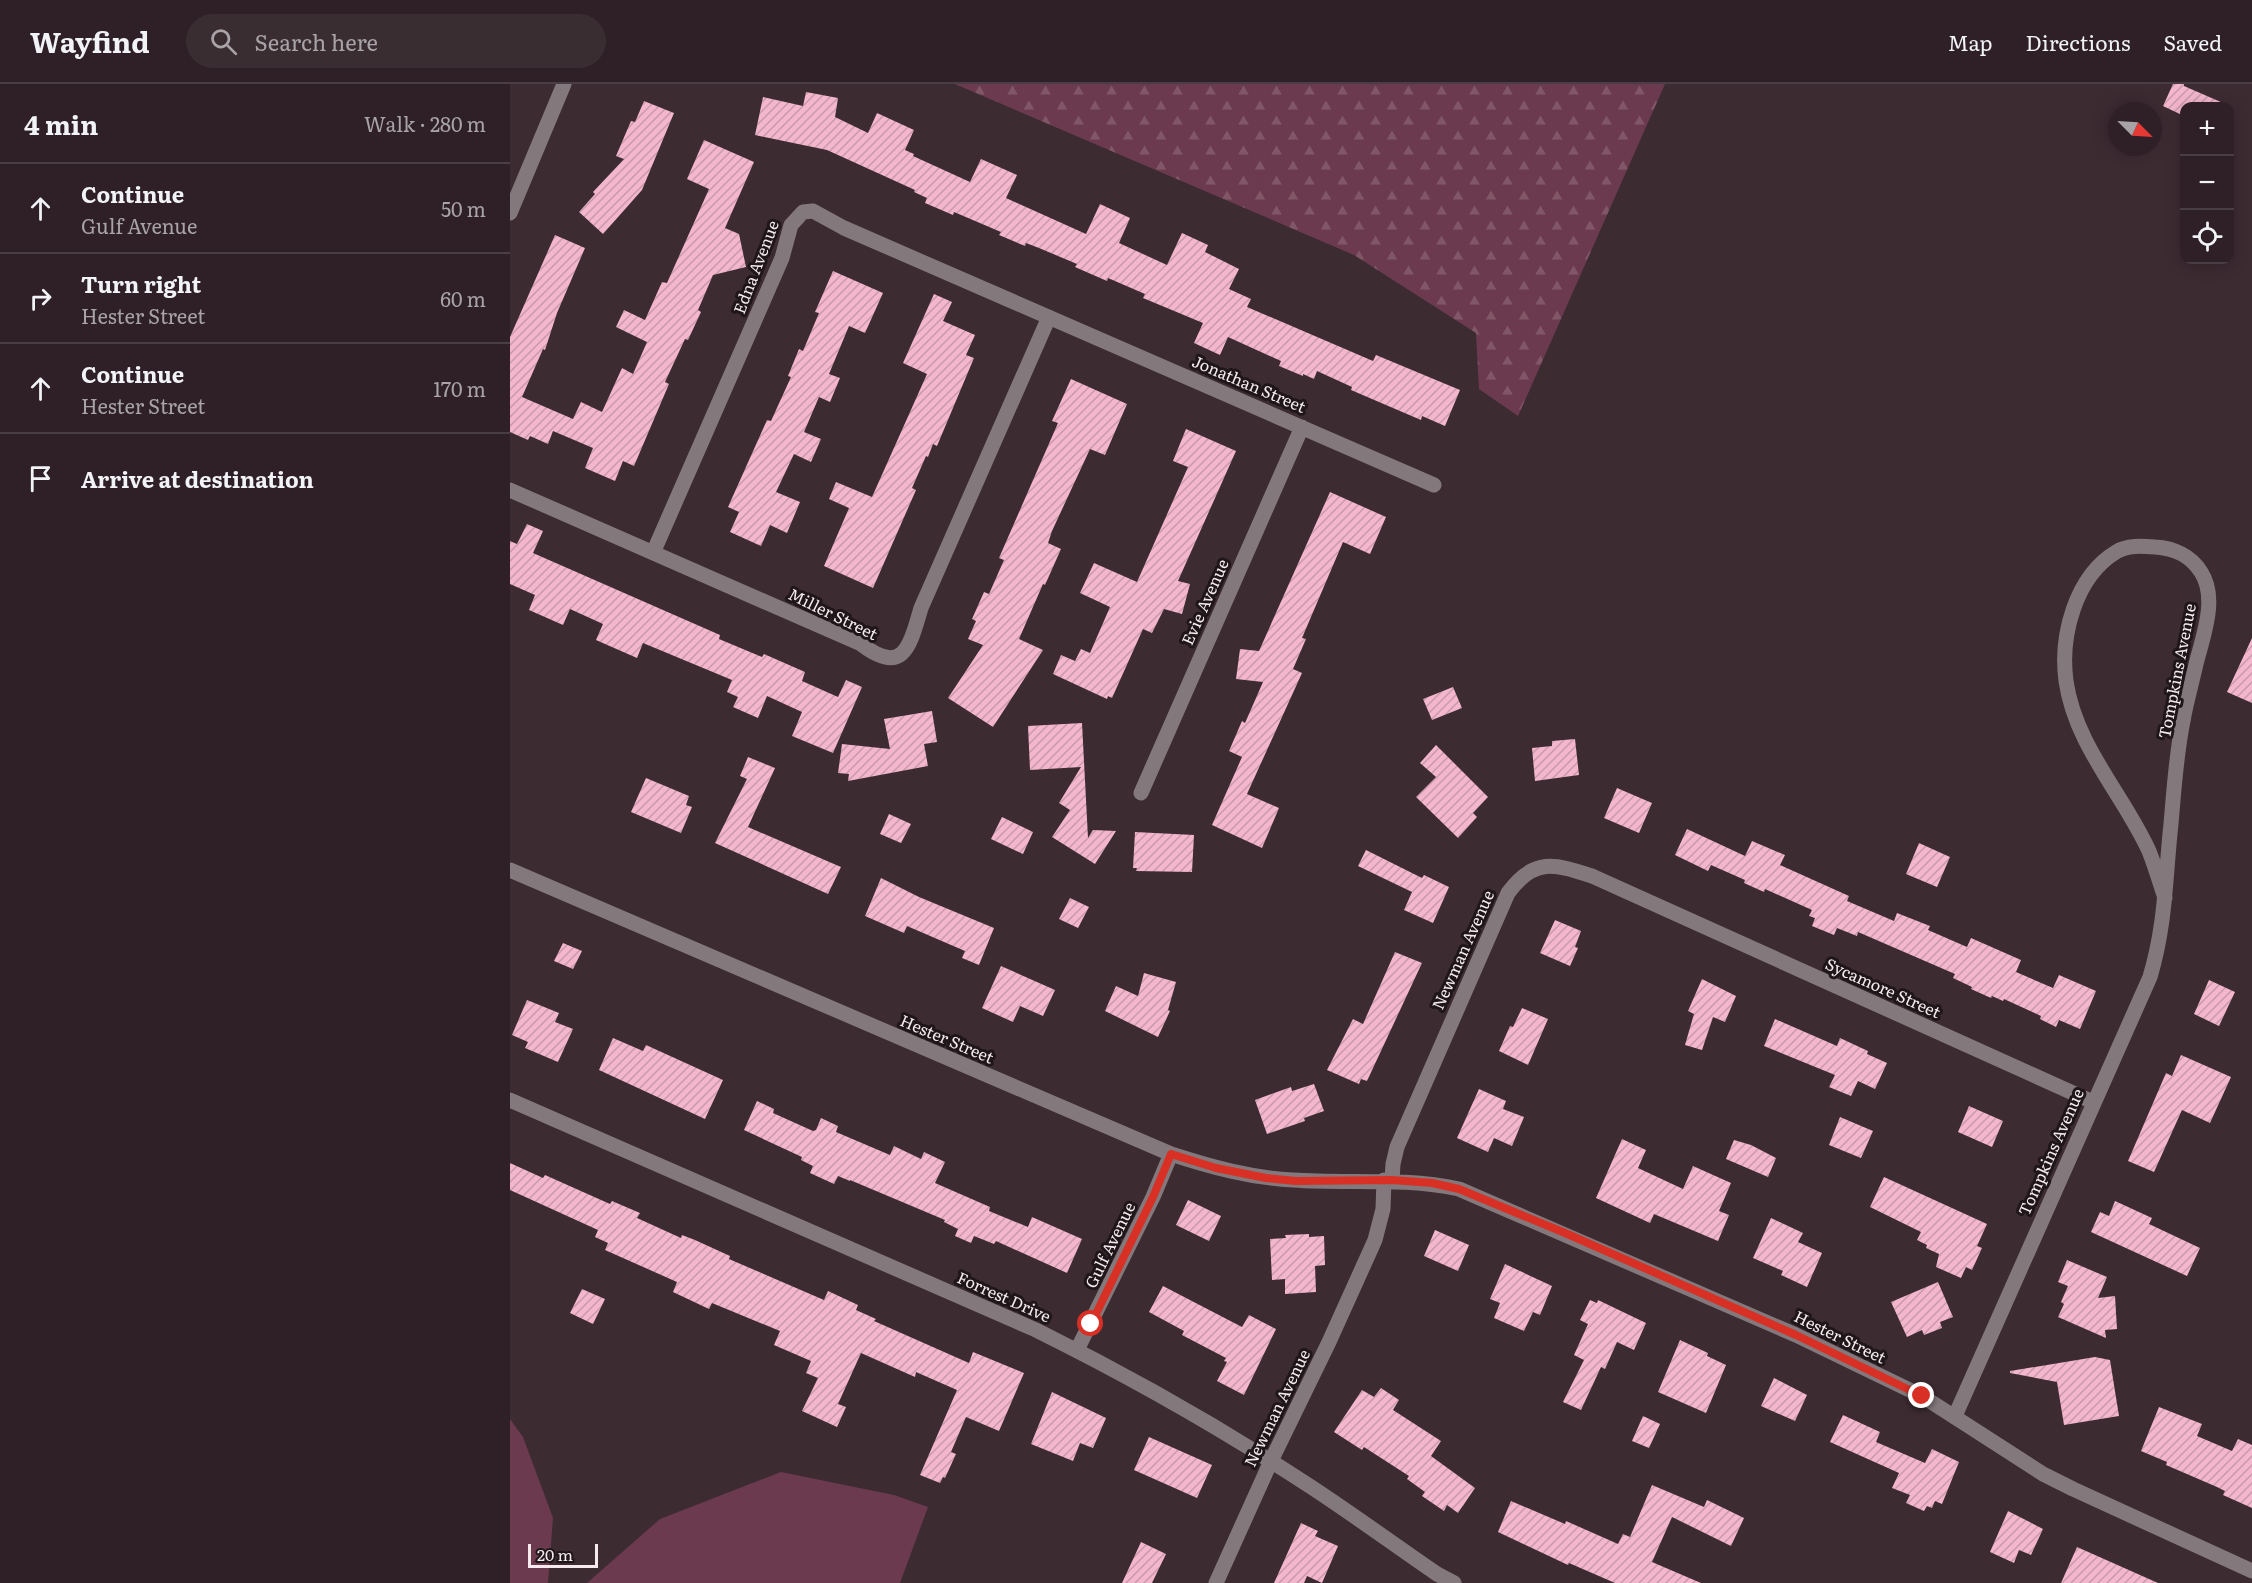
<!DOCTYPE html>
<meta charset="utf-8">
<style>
body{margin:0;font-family:Literata,serif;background:#3a2d32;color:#f1f3f6}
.controls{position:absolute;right:18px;top:18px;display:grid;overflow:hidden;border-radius:12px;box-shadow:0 3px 15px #0003}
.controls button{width:54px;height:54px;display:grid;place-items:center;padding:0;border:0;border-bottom:2px solid #493e43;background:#2e2026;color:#f1f3f6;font:30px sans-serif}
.compass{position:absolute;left:1598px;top:18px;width:54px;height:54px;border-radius:50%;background:#2e2026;box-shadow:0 3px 15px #0003;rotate:114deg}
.scale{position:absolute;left:18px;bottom:15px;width:70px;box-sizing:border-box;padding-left:6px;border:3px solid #f6eaee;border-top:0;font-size:16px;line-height:21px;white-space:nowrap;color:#f6eaee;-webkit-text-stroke:4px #1e1619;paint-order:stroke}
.stop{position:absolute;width:18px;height:18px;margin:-14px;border:4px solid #d93025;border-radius:50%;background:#fff}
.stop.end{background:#d93025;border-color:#fff;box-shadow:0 2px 6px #0008}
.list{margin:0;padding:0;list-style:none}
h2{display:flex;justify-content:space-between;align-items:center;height:78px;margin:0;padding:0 24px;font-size:26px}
h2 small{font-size:20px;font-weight:400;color:#a7a3a7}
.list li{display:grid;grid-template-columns:39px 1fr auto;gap:18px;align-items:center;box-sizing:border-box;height:90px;padding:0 24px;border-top:2px solid #493e43}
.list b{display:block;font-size:22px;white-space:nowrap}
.list p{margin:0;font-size:20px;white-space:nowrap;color:#a7a3a7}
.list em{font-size:20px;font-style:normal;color:#a7a3a7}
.icon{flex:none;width:33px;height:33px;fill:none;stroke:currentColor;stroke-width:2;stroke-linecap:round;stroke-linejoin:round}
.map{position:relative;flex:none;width:1742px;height:1499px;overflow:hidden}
header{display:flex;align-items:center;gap:36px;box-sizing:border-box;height:84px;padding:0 30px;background:#2e2026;border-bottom:2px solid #493e43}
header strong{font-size:28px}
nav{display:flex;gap:33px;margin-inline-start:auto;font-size:21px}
.search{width:420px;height:54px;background:#3a2d32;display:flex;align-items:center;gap:15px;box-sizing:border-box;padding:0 21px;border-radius:33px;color:#a7a3a7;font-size:22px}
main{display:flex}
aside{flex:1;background:#2e2026}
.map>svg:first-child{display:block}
.green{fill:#6b3a4e}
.forest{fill:url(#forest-firs)}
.building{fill:url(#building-hatch)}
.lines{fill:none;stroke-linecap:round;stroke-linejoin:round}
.minor{stroke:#83797c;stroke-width:15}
.route{stroke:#d93025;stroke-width:8}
.labels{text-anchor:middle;stroke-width:6;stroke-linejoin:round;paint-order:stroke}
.street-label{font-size:16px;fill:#f6eaee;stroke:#1e1619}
</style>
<header>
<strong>Wayfind</strong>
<div class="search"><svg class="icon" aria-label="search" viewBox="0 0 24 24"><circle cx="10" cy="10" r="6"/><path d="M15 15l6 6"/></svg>Search here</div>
<nav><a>Map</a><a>Directions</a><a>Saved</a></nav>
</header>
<main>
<aside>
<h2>4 min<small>Walk · 280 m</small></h2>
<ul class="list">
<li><svg class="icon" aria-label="ahead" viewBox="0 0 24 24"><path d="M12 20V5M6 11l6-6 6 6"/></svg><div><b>Continue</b><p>Gulf Avenue</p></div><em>50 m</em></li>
<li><svg class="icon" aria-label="right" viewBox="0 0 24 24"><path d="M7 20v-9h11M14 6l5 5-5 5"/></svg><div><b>Turn right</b><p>Hester Street</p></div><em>60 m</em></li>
<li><svg class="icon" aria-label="ahead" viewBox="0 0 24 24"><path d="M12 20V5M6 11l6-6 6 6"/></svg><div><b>Continue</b><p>Hester Street</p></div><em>170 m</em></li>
<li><svg class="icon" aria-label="arrive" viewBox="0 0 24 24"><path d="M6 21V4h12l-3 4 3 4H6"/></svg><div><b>Arrive at destination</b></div></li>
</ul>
</aside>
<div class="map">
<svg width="1742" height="1499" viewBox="0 0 1742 1499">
<defs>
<pattern id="forest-firs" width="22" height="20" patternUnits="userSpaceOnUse" patternTransform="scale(1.5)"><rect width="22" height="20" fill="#6b3a4e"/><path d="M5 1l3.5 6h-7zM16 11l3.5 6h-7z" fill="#815768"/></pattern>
<pattern id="building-hatch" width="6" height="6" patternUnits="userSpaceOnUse" patternTransform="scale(1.5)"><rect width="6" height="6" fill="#f3b6cd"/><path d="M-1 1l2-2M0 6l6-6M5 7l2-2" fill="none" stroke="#c99aac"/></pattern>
</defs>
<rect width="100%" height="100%" fill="#3d2b32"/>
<path class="green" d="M0,1335L13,1353L43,1434L38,1499H0Z
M271,1388L384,1411L418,1423L390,1499H77L150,1435Z"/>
<path class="forest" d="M445,0H1155L1008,332L969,305L966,249L844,171Z"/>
<path class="building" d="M1663,0H1674V2L1720,22H1674V32L1653,22Z
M296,8L328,14L325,33L358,49L367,29L404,46L395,66L404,70L403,72L460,98L471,75L507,91L496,114L576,150L590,120L620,134L609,159L657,181L672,149L698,161L695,168L729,185L719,205L741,215L737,223L863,277L866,271L950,306L935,342L912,332L911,336L841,306L842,303L807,287L804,295L793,290V292L769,282L771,277L718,253L710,271L684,259L693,239L633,214L635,210L598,194L597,197L565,183L567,180L529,164L516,159L515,162L489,151L491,148L444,128L443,131L415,119L417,114L404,108L405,106L317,66L245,51L253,13L293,22Z
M134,17L164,29L132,106L93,150L69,128L85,110L83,108L114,75L106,72L121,37L125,38Z
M194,56L244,78L215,144L229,150L236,183L203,191L188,226L191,228L178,256L175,255L155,298L159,300L124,382L113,377L105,397L75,384L83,364L43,347L38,360L20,352L18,356L0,348V253L45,151L75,164L47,229L35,266L33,265L12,313L63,335L71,318L92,328L112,284L123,290L137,258L106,243L114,226L135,236L152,198L157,199L199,105L177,95Z
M323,187L373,209L355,249L339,242L319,290L330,294L320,318L309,313L294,348L311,355L301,378L284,370L266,408L290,418L277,449L260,441L251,462L220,448L229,428L218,423L257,336L261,337L281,293L278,292L289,265L293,267L309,229L305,228Z
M424,210L442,218L433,237L465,251L456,271L464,274L427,362L423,360L418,373L416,372L402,404L406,406L363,504L314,482L339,424L319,415L326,398L362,413L417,290L393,279Z
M561,295L617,320L595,371L580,365L542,447L538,459L551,465L535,501L533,500L509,555L533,566L483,643L438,614L473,561L458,555L466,537L462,535L474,508L479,510L494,476L489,474L548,339L542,337Z
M676,345L726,367L668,497L680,500L672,530L654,525L642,549L633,545L602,614L598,612L597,615L543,590L551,571L565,577L571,565L580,569L600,523L570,509L584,479L627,498L678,383L663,377Z
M820,408L876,433L860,470L833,458L792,554L796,555L783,585L792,589L737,710L769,724L752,764L702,741L732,673L719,667L732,637L735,639L753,598L726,595L730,565L749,567Z
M17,440L33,447L23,469L210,551L209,555L252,573L254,570L295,588L292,597L328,613L336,596L352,603L323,669L282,652L292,628L257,612L248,634L223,623L228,613L217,608L222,596L133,559L127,574L86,556L93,540L60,525L53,541L19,526L25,511L0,500V457L7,460Z
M1742,554V619L1717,608Z
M943,603L952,624L922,636L913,615Z
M422,627L427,658L414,660L418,682L338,697L339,690L328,689L332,660L380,665L374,635Z
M572,639L578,754L583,746L606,747L585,780L542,753L560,726L549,719L571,683L520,686L518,642Z
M1065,655L1069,691L1025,697L1022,664L1042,662V657Z
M926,661L978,713L963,729L967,733L948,754L906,713L926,693L910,679Z
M238,673L265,684L238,743L331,783L318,810L205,759L237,695L230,692Z
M136,694L179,712L176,721L182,723L171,749L121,728Z
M1107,704L1142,719L1129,749L1094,734Z
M379,730L401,740L391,759L370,750Z
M492,733L523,748L513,770L481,755Z
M1177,745L1235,772L1242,757L1275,771L1270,781L1339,812L1337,817L1384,837L1387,829L1420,842L1418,846L1457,863L1461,854L1511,876L1506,888L1543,904L1549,891L1586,907L1570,945L1549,936L1546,943L1530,935L1531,932L1494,915L1493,917L1482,912L1481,914L1461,905L1462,903L1443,894L1445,890L1348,848L1347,852L1327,844L1324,851L1302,842L1305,834L1299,832L1302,826L1255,805L1254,808L1234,799L1235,796L1201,781L1198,787L1165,771Z
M625,748L684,751L682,788L626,787L627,784H623Z
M1409,759L1440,773L1427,803L1396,790Z
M856,766L912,794L914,791L939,803L923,839L894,826L902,808L848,782Z
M371,794L409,813L484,844L469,881L452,874L455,867L397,842L394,849L355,832Z
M560,814L579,823L568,844L549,835Z
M1045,836L1071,847L1065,863L1068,864L1060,882L1030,869Z
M53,859L72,867L63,885L44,877Z
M885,868L912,879L857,997L851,995L849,1000L817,986L843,935L853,940Z
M491,882L545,906L533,932L510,922L503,938L472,924Z
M634,889L666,898L658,926L660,927L648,953L595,927L606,902L628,912Z
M1192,895L1226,912L1215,938L1203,933L1192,966L1175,961L1184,930L1178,927Z
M1699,896L1725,908L1709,942L1684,930Z
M17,916L49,929L45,938L63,945L48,978L15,964L18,958L2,951Z
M1012,924L1038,935L1018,981L989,967L1000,942L1003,943Z
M1265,935L1327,962L1330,954L1358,967L1357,970L1377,979L1365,1005L1348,997L1341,1012L1319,1003L1325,991L1254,962Z
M103,954L133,967L136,961L213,996L195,1035L89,986Z
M1671,971L1721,993L1700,1039L1672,1026L1644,1088L1618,1077L1656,989L1662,992Z
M804,1000L814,1027L794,1034L795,1037L757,1050L745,1016L781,1003L782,1007Z
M969,1005L996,1017L993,1025L1014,1033L1002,1062L984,1054L978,1068L947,1054Z
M247,1017L264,1025L263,1029L303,1047L306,1046L311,1034L328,1042L326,1048L380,1071L384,1062L411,1075L414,1068L435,1078L425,1099L480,1123L479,1127L518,1143L522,1133L572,1155L557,1189L486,1157L484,1160L464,1152L461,1159L445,1152L448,1145L434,1138L435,1136L340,1096V1097L328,1092L324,1100L300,1089L303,1082L291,1076L292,1073L234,1046Z
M1459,1022L1493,1037L1482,1063L1448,1048Z
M1330,1033L1363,1047L1351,1074L1319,1061Z
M1112,1055L1136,1066L1128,1084L1173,1105L1183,1082L1221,1099L1209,1127L1219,1131L1208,1157L1144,1130L1140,1139L1086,1114Z
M1224,1056L1241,1061L1266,1074L1258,1093L1216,1075Z
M0,1079L33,1094L35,1091L100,1120L102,1117L130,1129L127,1134L171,1154L172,1151L185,1156L220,1172L219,1175L314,1216L318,1207L348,1221L346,1226L366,1235L364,1237L459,1279L463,1268L514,1289L489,1347L456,1333L441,1368L446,1370L435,1394L433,1393L430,1399L410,1391L447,1306L406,1288L405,1293L351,1269L328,1320L336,1323L327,1343L292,1327L308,1294L296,1289L301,1277L264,1261L270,1247L202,1219L199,1225L163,1208L167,1198L95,1166L98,1159L85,1153L88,1146L0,1106Z
M1374,1093L1477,1140L1467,1162L1472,1164L1462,1186L1456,1183L1451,1194L1426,1183L1429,1170L1416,1164L1417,1161L1407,1156L1411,1148L1360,1123Z
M678,1116L711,1132L699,1157L666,1141Z
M1605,1117L1642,1134L1639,1140L1690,1164L1677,1192L1581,1148L1590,1128L1599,1132Z
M1261,1134L1293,1149L1288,1158L1312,1169L1297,1203L1271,1191L1273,1187L1243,1174Z
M925,1146L959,1161L948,1187L914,1172Z
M799,1150V1153L814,1152L815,1181L805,1182L806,1208L775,1210V1195L762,1196L760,1155L776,1154L775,1151Z
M1557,1176L1597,1193L1588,1214L1605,1212L1607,1245L1595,1246L1596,1254L1548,1233L1554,1220L1551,1218L1558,1202L1548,1198Z
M995,1180L1042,1202L1030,1231L1023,1228L1014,1247L984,1234L990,1219L980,1215Z
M1428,1198L1443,1233L1430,1238L1432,1244L1414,1251L1412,1246L1397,1253L1381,1218Z
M653,1202L732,1243L739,1231L766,1245L734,1311L707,1297L717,1278L714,1277L716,1274L672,1251L674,1247L639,1228Z
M72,1205L95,1215L83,1240L60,1229Z
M1080,1216L1087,1219L1088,1216L1136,1239L1124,1266L1107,1258L1095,1285L1091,1283L1071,1326L1053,1318L1074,1276L1064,1271L1078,1240L1070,1236Z
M1170,1256L1198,1269L1197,1272L1216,1281L1196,1329L1148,1308Z
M1585,1273L1600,1276L1609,1332L1554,1341L1547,1298L1500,1289V1287Z
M1264,1294L1297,1311L1285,1337L1251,1322Z
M871,1304L889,1316L883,1326L931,1357L921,1372L965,1404L948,1429L937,1421L934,1427L912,1412L915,1408L897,1395L899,1392L854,1363L852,1366L824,1348L852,1306L864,1313Z
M542,1308L596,1334L583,1364L570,1359L563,1377L521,1360Z
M1649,1323L1692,1340L1687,1352L1722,1367L1728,1355L1742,1361V1424L1713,1411L1715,1407L1707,1403L1656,1381L1657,1378L1631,1367Z
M1333,1331L1370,1348L1366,1358L1415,1379L1422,1365L1449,1378L1432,1420L1425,1417L1422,1424L1417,1422L1414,1427L1396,1419L1400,1411L1382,1404L1389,1389L1320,1358Z
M1133,1332L1150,1340L1139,1364L1122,1357Z
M639,1353L702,1381L687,1414L624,1386Z
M1142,1401L1194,1423L1197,1416L1234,1434L1221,1462L1162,1433L1142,1478L1191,1499H1105L1059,1479L1058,1481L988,1448L1001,1417L1055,1440L1056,1437L1108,1460L1113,1450L1120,1453Z
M1498,1427L1533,1445L1521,1471L1509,1466L1504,1479L1480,1468Z
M791,1439L808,1447L805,1452L828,1462L812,1499L797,1492L794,1499H764Z
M631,1458L656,1470L642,1499H612Z
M1567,1463L1648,1499H1551Z"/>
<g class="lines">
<path class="minor" d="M0,129L54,0
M0,406L351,560C394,593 400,561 411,524L539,233
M143,469L272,174L281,141L293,128L303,127L334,144L924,401
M631,709L792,343
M0,786L661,1070C701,1083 741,1094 783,1096C839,1100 893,1093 949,1105L1286,1251L1412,1312L1533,1390L1563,1405L1742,1487
M0,1016L526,1246C619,1292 709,1343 795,1399C840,1428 883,1460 927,1490L944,1499
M882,1096L883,1080L887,1063L998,809C1024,773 1045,780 1082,792L1583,1018
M567,1266L643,1113L661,1070
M1445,1332L1640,893C1656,839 1655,795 1661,740C1664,706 1666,671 1673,637C1676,618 1682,599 1686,580C1693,552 1708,514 1691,488C1681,472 1664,464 1645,463C1632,462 1617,461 1606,468C1565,493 1550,552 1556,597C1565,661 1613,710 1639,767C1645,782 1650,799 1655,814
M706,1499L761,1377L819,1258L865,1156L873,1125L874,1096"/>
</g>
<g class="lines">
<path class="route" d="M581,1240L643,1113L661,1070L706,1084L756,1094L786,1097L882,1096L922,1099L949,1105L1055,1149L1286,1251L1412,1312"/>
</g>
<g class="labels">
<g class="street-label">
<text transform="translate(246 183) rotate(-69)" y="6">Edna Avenue</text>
<text transform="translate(739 300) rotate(23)" y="6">Jonathan Street</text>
<text transform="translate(695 518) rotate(-66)" y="6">Evie Avenue</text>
<text transform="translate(323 530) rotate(26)" y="6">Miller Street</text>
<text transform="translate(1667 587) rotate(-79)" y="6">Tompkins Avenue</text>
<text transform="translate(953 866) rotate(-66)" y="6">Newman Avenue</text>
<text transform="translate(1373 904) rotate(24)" y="6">Sycamore Street</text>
<text transform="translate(437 955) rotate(23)" y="6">Hester Street</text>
<text transform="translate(1541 1068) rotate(-66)" y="6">Tompkins Avenue</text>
<text transform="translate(600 1161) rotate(-64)" y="6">Gulf Avenue</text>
<text transform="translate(494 1213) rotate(24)" y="6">Forrest Drive</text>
<text transform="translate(1330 1253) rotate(26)" y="6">Hester Street</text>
<text transform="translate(767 1324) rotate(-64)" y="6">Newman Avenue</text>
</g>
</g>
</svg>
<div class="controls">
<button>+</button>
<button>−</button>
<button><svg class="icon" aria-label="locate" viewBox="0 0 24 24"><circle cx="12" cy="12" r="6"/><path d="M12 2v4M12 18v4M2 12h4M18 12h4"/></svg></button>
</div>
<svg class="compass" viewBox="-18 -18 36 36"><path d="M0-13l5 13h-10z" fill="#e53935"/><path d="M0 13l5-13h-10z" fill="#a7a3a7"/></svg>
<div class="scale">20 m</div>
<div class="stop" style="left:581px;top:1240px"></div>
<div class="stop end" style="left:1412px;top:1312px"></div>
</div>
</main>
